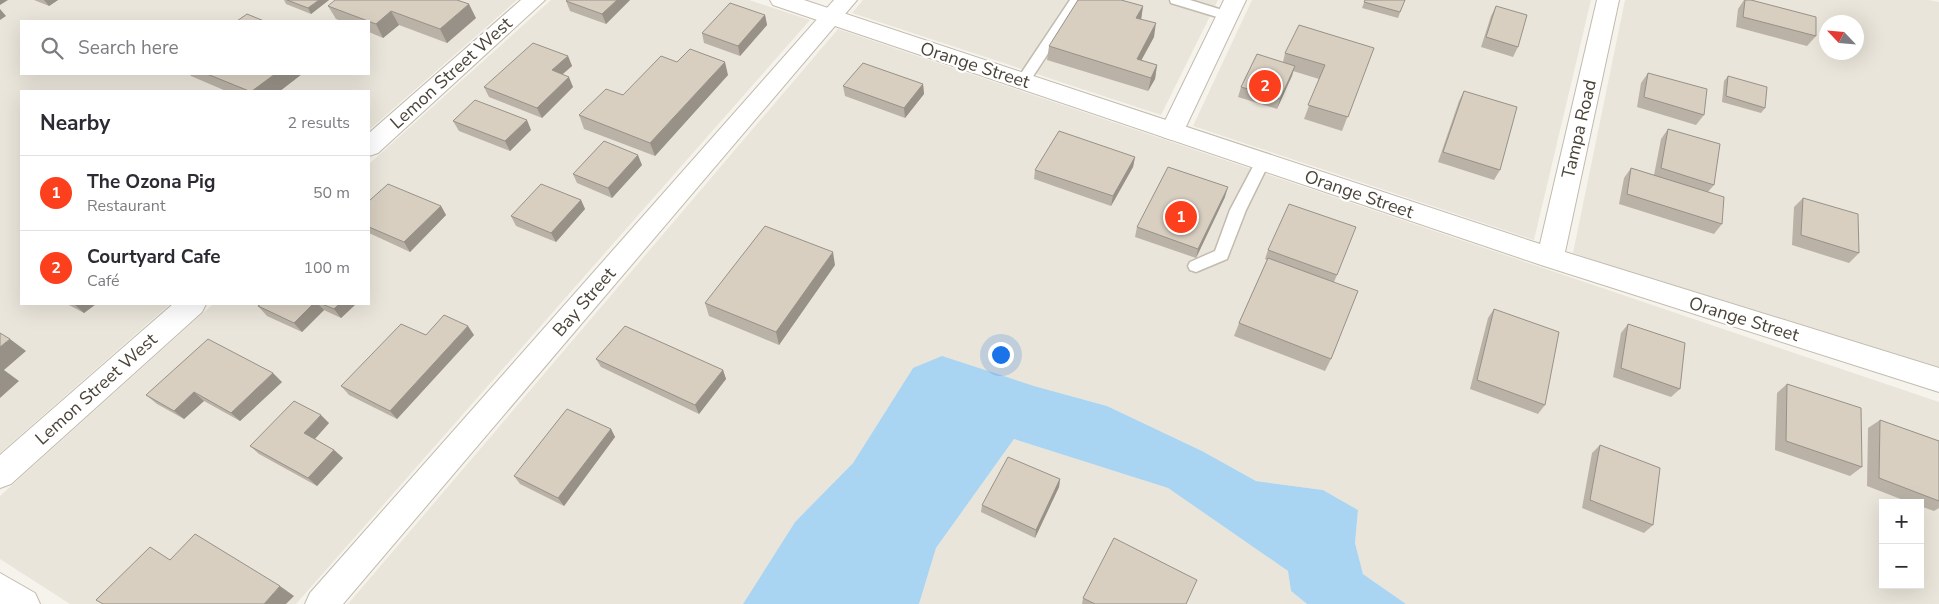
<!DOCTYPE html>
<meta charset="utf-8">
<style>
body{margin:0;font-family:"Nunito Sans",sans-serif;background:#f2f2f3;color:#2b2b33}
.controls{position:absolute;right:15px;bottom:15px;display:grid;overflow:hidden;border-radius:0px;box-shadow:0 5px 20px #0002}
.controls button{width:45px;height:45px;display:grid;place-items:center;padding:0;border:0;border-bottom:1px solid #e1e1e2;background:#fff;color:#2b2b33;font:25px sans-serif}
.compass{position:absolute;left:1819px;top:15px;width:45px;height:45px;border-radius:50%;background:#fff;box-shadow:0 5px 20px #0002;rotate:296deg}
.you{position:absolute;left:1000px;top:354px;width:18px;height:18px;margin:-12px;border:4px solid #fff;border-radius:50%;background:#1a73e8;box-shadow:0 0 0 8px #1a73e833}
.badge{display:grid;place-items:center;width:32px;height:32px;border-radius:50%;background:#fc3f1d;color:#fff;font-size:16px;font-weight:700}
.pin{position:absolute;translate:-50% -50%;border:2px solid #fff;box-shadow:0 1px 5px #0006}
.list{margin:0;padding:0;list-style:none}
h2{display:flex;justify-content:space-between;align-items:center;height:65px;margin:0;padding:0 20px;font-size:21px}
h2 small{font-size:16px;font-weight:400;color:#7c7c81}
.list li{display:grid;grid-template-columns:32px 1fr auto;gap:15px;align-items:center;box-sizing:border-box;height:75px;padding:0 20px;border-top:1px solid #e1e1e2}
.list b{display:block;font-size:19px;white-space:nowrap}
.list p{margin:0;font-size:16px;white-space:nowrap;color:#7c7c81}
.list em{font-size:16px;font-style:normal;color:#7c7c81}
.icon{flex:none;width:28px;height:28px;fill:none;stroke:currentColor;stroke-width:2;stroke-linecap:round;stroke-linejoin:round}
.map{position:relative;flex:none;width:1939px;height:604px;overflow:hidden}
.search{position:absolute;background:#fff;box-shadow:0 5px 20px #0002;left:20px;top:20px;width:350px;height:55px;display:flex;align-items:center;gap:12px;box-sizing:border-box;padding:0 18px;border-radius:0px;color:#7c7c81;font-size:19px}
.panel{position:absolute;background:#fff;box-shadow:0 5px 20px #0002;left:20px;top:90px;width:350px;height:215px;border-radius:0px}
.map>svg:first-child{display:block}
.residential{fill:#eae5da;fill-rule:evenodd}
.water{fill:#a9d4f2}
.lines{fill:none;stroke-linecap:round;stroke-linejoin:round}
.service-casing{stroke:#c2bbae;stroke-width:3}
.minor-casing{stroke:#c2bbae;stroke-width:2}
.tertiary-casing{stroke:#c2bbae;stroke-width:2}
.service{fill:#fff;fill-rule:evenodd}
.minor{fill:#fff;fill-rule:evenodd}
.tertiary{fill:#fff;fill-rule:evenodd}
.wall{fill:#bab2a6}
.shaded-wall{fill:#979187}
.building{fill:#d8cfc1;stroke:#979187}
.labels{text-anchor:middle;stroke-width:4.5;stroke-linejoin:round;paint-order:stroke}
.street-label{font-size:18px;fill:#4b4439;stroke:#fff}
</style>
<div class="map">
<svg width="1939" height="604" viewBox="0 0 1939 604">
<rect width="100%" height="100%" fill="#f6f3ec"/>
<path class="residential" d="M0,0H517L369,130V91H21V304H170L0,453ZM21,21H369V74H21Z
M551,0H749L810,20L296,604H70L0,559V496L213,304H369V164Z
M863,0H1218L1161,115L852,13Z
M1252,0H1591L1534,240L1193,126Z
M1625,0H1929L1939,2V379L1573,253ZM1826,22H1856V52H1826Z
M838,29L1939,402V604H1406L1363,574L1355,543L1358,510L1323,490L1256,481L1202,451L1107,406L1034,386L913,368L853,463L795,522L743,604H348ZM1883,503H1920V585H1883Z
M1014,439L1168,488L1288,571L1291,591L1307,604H919L936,548Z"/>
<path class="water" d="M942,356L1034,386L1107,406L1202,451L1256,481L1323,490L1358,510L1355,543L1363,574L1406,604H1307L1291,591L1288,571L1168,488L1014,439L936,548L919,604H743L795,522L853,463L913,368Z"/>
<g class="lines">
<g class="service-casing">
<path id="service" d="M1070,0H1083L1028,84H1018L1016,81Z
M1170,0H1190L1232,13L1234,16L1227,20L1171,3Z
M1263,156L1268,157L1270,161L1246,210L1227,259L1196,272L1190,270L1188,266L1190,262L1215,251L1230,210L1258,157Z"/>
</g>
<g class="minor-casing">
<path id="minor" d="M521,0H545L378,153L369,156V133Z
M834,0H857L343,604H305L310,593Z
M1224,0H1246L1181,137L1172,140L1163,137L1160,131Z
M173,304H206L202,312L11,484L0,488V455Z
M0,573L35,593L40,604H0Z"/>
</g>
<g class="tertiary-casing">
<path id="tertiary" d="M770,0H804L1540,244L1597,0H1619L1565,252L1939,368V392L1541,265L773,5Z"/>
</g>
<use href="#service" class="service"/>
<use href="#minor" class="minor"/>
<use href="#tertiary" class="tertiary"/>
</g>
<path class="wall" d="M34,0H58L49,6Z
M284,0H329L311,14L286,4Z
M630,0L606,24L570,11L566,1Z
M1365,0H1405L1398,18L1362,8Z
M1744,0H1751L1816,36L1807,46L1736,27L1738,9Z
M328,6L476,18L447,43L399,25L383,38L369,32V21H341L336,19Z
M1143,6L1141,19L1154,37L1141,60L1157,65L1155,79L1148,91L1047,60L1049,46Z
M1496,6L1518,47L1513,57L1481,47L1491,16Z
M765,15L767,25L740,56L704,43L702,33Z
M1374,48L1342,131L1304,119L1319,79L1293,71L1277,109L1238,97L1241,87L1283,62L1285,53Z
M568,56L572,66L562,74L573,87L542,118L489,97L484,87Z
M677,62L728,75L655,156L584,129L579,115L623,95Z
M1648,73L1704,115L1696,125L1637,107L1641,83Z
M189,74H302L280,91H226L191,76Z
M1728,76L1765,108L1761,113L1722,102L1724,81Z
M923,84L924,94L905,118L845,96L843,86Z
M1464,91L1500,170L1494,180L1438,162L1459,101Z
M453,121L531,130L510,151L459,131Z
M1668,129L1714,185L1708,192L1722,224L1714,234L1619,204L1624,178L1631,168L1654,175L1661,139Z
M1135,157L1133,167L1111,206L1034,179L1035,170Z
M642,165L612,198L577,183L573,174Z
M1225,197L1196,258L1135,237L1137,227Z
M1803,198L1859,253L1849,263L1792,245L1794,207Z
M581,200L585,209L556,242L516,226L511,216Z
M369,201L441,206L446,215L410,252L369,233Z
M1268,250L1337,275L1334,282L1331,359L1325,371L1234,336L1239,323L1267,260L1265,259Z
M835,265L779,345L709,316L705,303Z
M67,304H96L84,313Z
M261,304H356L341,318L324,310L302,332L267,316L258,306Z
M1494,309L1545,405L1538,414L1470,389L1488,318Z
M1628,324L1680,389L1671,397L1613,377L1621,333Z
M426,335H474L397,419L349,395L341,386Z
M596,359L723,370L726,379L699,414L601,367Z
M282,382L240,421L204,401L184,419L157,404L146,395Z
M1787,384L1862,467L1850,476L1775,450L1777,393Z
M1880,420L1939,441V508L1934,511L1920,506V503H1911L1867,486L1868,428Z
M329,423L315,439L334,450L343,458L317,486L259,454L250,446Z
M611,429L615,437L564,506L520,484L514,476Z
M1600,445L1653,525L1644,533L1582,508L1592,453Z
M1060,479L1059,487L1035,538L981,512L982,505Z
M1083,598L1186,604H1082Z"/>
<path class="shaded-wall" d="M0,0H8L0,5Z
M44,0H58L49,6Z
M319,0H329L311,14L308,8Z
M617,0H630L606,24L602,14Z
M469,4L476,18L447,43L440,29Z
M1143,6L1141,20L1136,18Z
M0,9L6,16L0,20Z
M391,11L399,25L383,38L376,24Z
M765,15L767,25L740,56L738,46Z
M1156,23L1154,37L1135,72L1137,59Z
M568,56L572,66L556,80L552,70Z
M725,62L728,75L655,156L650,143Z
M1157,65L1155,79L1148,91L1151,78Z
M1295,66L1292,76L1277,109L1280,99Z
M275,74H302L280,91H252Z
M569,77L573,87L542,118L537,108Z
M923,84L924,94L905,118L904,108Z
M527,120L531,130L510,151L505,141Z
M638,155L642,165L612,198L608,188Z
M1135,157L1133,167L1111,206L1113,196Z
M1228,187L1225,197L1196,258L1198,249Z
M581,200L585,209L556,242L551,233Z
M441,206L446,215L410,252L404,242Z
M833,252L835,265L779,345L776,332Z
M74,304H96L84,313Z
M313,304H318L324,310L302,332L294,323Z
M339,304H356L341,318L334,309Z
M468,326L474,335L397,419L390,411Z
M10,339L26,351L4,370L19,381L0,398V347Z
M723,370L726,379L699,414L695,405Z
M273,373L282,382L240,421L231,413Z
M194,392L204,401L184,419L174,411Z
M321,415L329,423L312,442L304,433Z
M611,429L615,437L564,506L558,498Z
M334,450L343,458L317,486L308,478Z
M1060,479L1059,487L1035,538L1036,530Z
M280,586L294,596L286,604H264Z"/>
<path class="building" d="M287,0H319L308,8Z
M335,0H457L469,4L440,29L391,11L376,24L328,6Z
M567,0H617L602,14L566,1Z
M1078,0H1121L1143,6L1136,18L1156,23L1137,59L1157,65L1151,78L1049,46Z
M1365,0H1405L1400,12L1364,2Z
M1745,0H1751L1816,17V36L1743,17Z
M730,3L765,15L738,46L702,33Z
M1496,6L1527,15L1518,47L1486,37Z
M247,14L264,21H237Z
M1299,25L1374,48L1348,117L1308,105L1325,65L1285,53Z
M533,43L568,56L552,70L569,77L537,108L484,87Z
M690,49L725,62L650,143L579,115L606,89L623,95L661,56L677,62Z
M1257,54L1295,66L1280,99L1241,87Z
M863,63L923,84L904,108L843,86Z
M1648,73L1707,89L1704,115L1644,97Z
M207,74H275L252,91H249Z
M1728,76L1767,87L1765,108L1726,96Z
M1464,91L1517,107L1500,170L1443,152Z
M475,100L527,120L505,141L453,121Z
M1668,129L1720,144L1714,185L1661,168Z
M1059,131L1135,157L1113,196L1035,170Z
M604,141L638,155L608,188L573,174Z
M1168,167L1228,187L1198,249L1137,227Z
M1631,168L1724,197L1722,224L1627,194Z
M388,184L441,206L404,242L369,227V201Z
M541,184L581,200L551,233L511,216Z
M1803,198L1858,214L1859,253L1801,235Z
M1289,204L1356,227L1337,275L1268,250Z
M765,226L833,252L776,332L705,303Z
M1268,258L1358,291L1331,359L1239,323Z
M261,304H313L294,323L258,306Z
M322,304H339L334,309Z
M1494,309L1559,332L1545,405L1477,380Z
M444,315L468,326L390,411L341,386L401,324L426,335Z
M1628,324L1685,343L1680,389L1621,368Z
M625,326L723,370L695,405L596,359Z
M0,333L10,339L0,347Z
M208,339L273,373L231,413L194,392L174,411L146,395Z
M1787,384L1861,408L1862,467L1786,441Z
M294,401L321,415L304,433L334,450L308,478L250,446Z
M567,409L611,429L558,498L514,476Z
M1880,420L1939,441V501L1879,478Z
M1600,445L1660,468L1653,525L1590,500Z
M1008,457L1060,479L1036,530L982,505Z
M195,534L280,586L264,604H103L96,600L150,547L170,560Z
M1114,538L1197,580L1186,604H1095L1083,598Z"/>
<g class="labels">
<g class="street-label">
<text transform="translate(975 65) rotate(18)" y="6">Orange Street</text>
<text transform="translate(451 73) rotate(-42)" y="6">Lemon Street West</text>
<text transform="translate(1579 129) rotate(-77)" y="6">Tampa Road</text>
<text transform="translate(1359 194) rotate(19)" y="6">Orange Street</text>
<text transform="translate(584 302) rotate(-49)" y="6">Bay Street</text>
<text transform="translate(1744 319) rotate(17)" y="6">Orange Street</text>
<text transform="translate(96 389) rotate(-42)" y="6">Lemon Street West</text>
</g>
</g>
</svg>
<div class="controls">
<button>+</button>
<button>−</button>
</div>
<svg class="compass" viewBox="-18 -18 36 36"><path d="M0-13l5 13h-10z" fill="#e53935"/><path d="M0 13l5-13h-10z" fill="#7c7c81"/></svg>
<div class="you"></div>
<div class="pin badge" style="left:1181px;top:217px">1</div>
<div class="pin badge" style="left:1265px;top:86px">2</div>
<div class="search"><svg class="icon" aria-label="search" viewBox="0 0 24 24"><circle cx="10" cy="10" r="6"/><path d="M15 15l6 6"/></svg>Search here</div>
<section class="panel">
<h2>Nearby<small>2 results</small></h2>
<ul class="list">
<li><span class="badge">1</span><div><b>The Ozona Pig</b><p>Restaurant</p></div><em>50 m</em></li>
<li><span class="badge">2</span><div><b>Courtyard Cafe</b><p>Café</p></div><em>100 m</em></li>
</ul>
</section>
</div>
